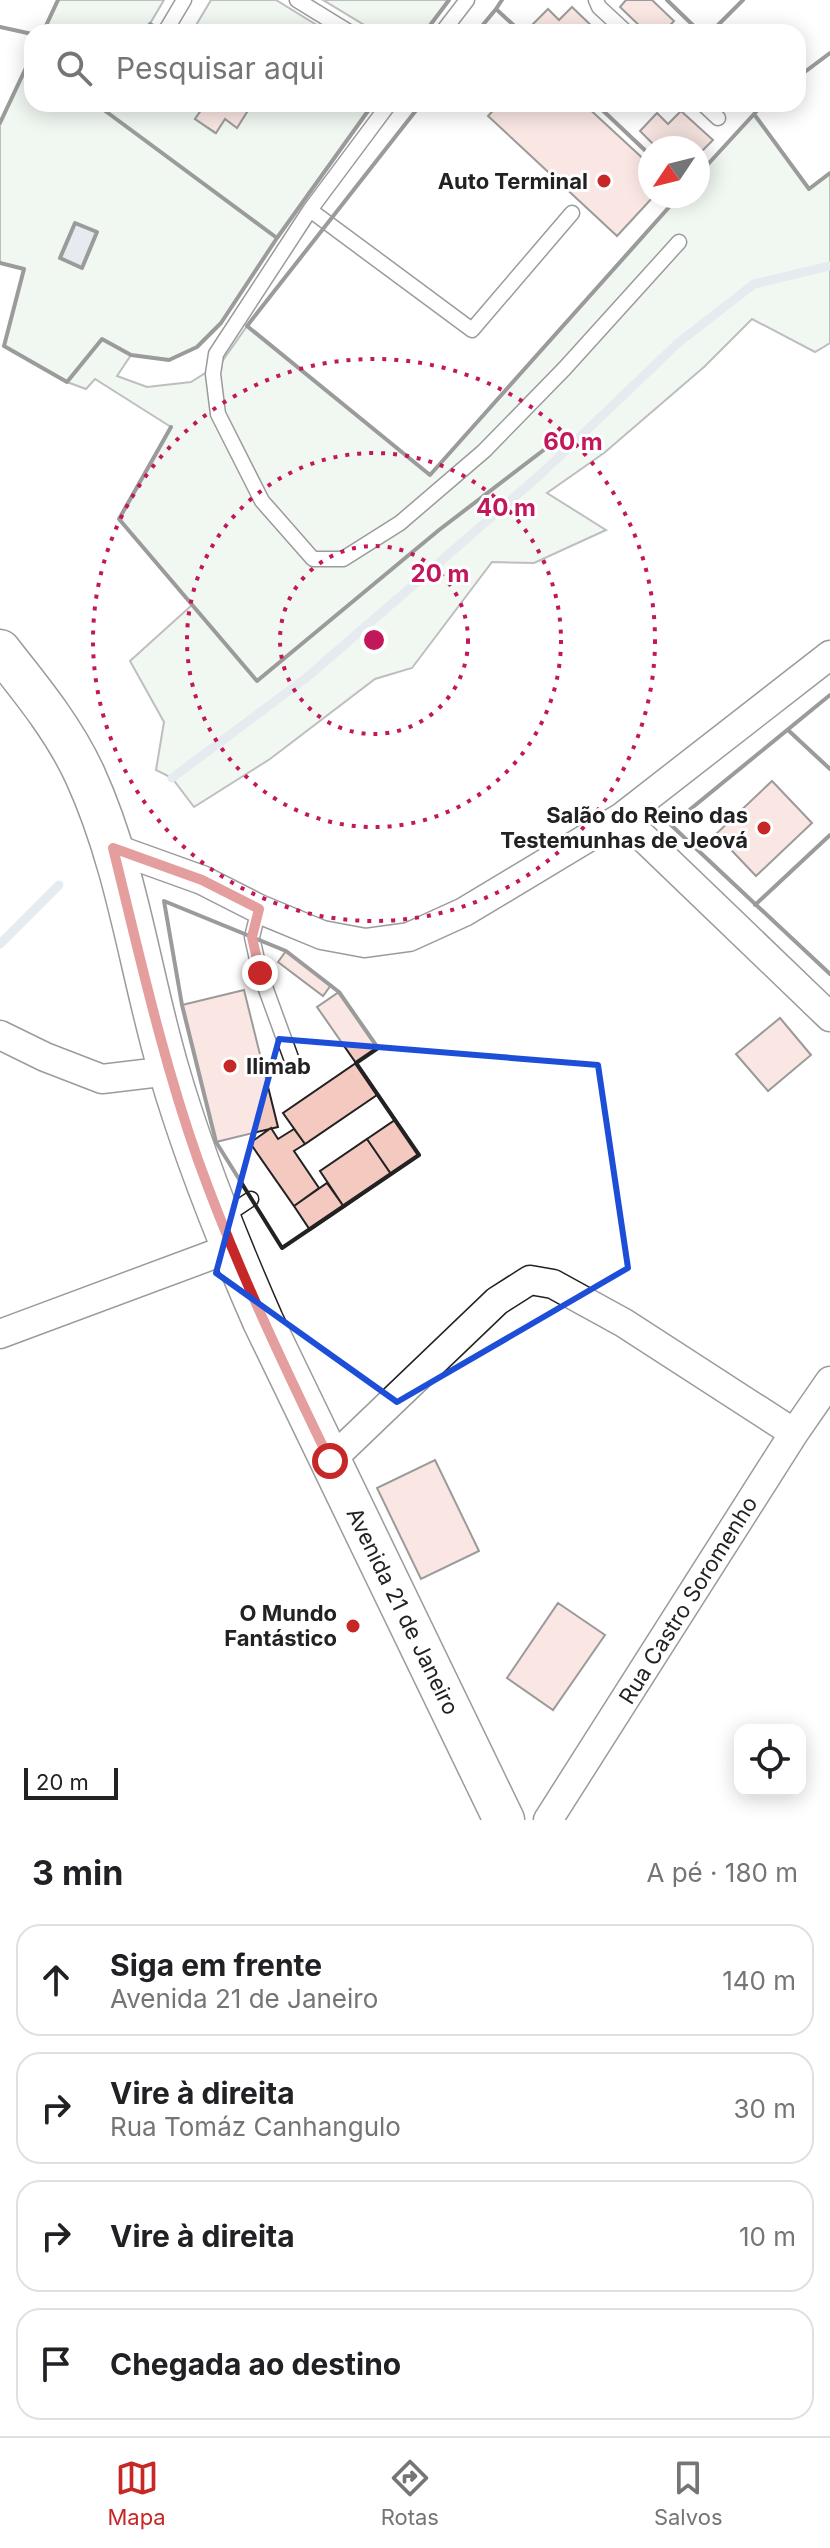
<!DOCTYPE html>
<html lang="pt">
<meta charset="utf-8">
<style>
body{margin:0;font-family:Inter,sans-serif;background:#f2f2f2;color:#202124}
.controls{position:absolute;right:24px;bottom:24px;display:grid;overflow:hidden;border-radius:16px;box-shadow:0 4px 20px #0003}
.controls button{width:72px;height:72px;display:grid;place-items:center;padding:0;border:0;border-bottom:2px solid #e0e0e0;background:#fff;color:#202124;font:40px sans-serif}
.compass{position:absolute;left:638px;top:136px;width:72px;height:72px;border-radius:50%;background:#fff;box-shadow:0 4px 20px #0003;rotate:235deg}
.scale{position:absolute;left:24px;bottom:20px;width:94px;box-sizing:border-box;padding-left:8px;border:4px solid #222;border-top:0;font-size:22px;line-height:28px;white-space:nowrap;color:#222;-webkit-text-stroke:6px #fff;paint-order:stroke}
.stop{position:absolute;width:24px;height:24px;margin:-18px;border:6px solid #c62828;border-radius:50%;background:#fff}
.stop.end{background:#c62828;border-color:#fff;box-shadow:0 2px 8px #0008}
.list{margin:0;padding:0;list-style:none}
h2{display:flex;justify-content:space-between;align-items:center;height:104px;margin:0;padding:0 32px;font-size:34px}
h2 small{font-size:26px;font-weight:400;color:#757577}
.list li{display:grid;grid-template-columns:52px 1fr auto;gap:24px;align-items:center;box-sizing:border-box;height:112px;margin:0 16px 16px;padding:0 16px;border:2px solid #e0e0e0;border-radius:24px}
.list b{display:block;font-size:30px;white-space:nowrap}
.list p{margin:0;font-size:26px;white-space:nowrap;color:#757577}
.list em{font-size:26px;font-style:normal;color:#757577}
.icon{flex:none;width:44px;height:44px;fill:none;stroke:currentColor;stroke-width:2;stroke-linecap:round;stroke-linejoin:round}
.map{position:relative;flex:none;width:830px;height:1820px;overflow:hidden}
.search{position:absolute;background:#fff;box-shadow:0 4px 20px #0003;left:24px;right:24px;top:24px;height:88px;display:flex;align-items:center;gap:20px;box-sizing:border-box;padding:0 28px;border-radius:24px;color:#757577;font-size:30px}
.sheet{height:616px;background:#fff}
nav{display:flex;justify-content:space-around;align-items:center;box-sizing:border-box;height:112px;border-top:2px solid #e0e0e0;background:#fff;font-size:22px;color:#757577}
nav a{display:grid;justify-items:center;gap:4px}
nav .on{color:#c62828}
.map>svg:first-child{display:block}
.green{fill:#e0efe3;stroke:#6f6f6f;stroke-width:2}
.water{fill:#c7d3dd;stroke:#6f6f6f;stroke-width:2}
.lines{fill:none;stroke-linecap:round;stroke-linejoin:round}
.stream{stroke:#c7d3dd;stroke-width:9}
.building{fill:#f3c9c0;stroke:#222;stroke-width:2}
.service-casing{stroke:#222;stroke-width:17}
.minor-casing{stroke:#222;stroke-width:31}
.secondary-casing{stroke:#222;stroke-width:43}
.service{stroke:#fff;stroke-width:14}
.minor{stroke:#fff;stroke-width:28}
.secondary{stroke:#fff;stroke-width:40}
.wall{stroke:#222;stroke-width:4}
.route{stroke:#c62828;stroke-width:10}
.marked{fill:none;stroke:#1d4ed8;stroke-width:6;stroke-linejoin:round}
.ring{fill:none;stroke:#c2185b;stroke-width:4;stroke-dasharray:4 8}
.poi-dot{fill:#c62828;stroke:#fff;stroke-width:3}
.labels{text-anchor:middle;stroke-width:6;stroke-linejoin:round;paint-order:stroke}
.poi-label{font-size:22px;font-weight:bold;fill:#222;stroke:#fff;text-anchor:end}
.street-label{font-size:22px;fill:#222;stroke:#fff}
.centre{fill:#c2185b;stroke:#fff;stroke-width:4}
.ring-label{font-size:24px;text-anchor:middle;font-weight:bold;fill:#c2185b;stroke:#fff;stroke-width:6;stroke-linejoin:round;paint-order:stroke}
</style>
<div class="map">
<svg width="830" height="1820" viewBox="0 0 830 1820">
<rect width="100%" height="100%" fill="#fff"/>
<path class="green" d="M58,0H164L145,32H43Z
M211,0H276L328,32H192Z
M323,0H449L425,32H376Z
M32,55V104H201L204,106L195,119L215,133L225,119L237,127L252,104H373L277,238L221,323L197,347L169,360L131,355L117,376L147,387L191,382L221,363L247,326L430,475L679,196H698V175L754,114L809,188L830,173V343L815,352L752,319L704,367L604,453L547,493L606,530L534,563L492,562L412,668L375,679L270,759L194,807L172,778L156,770L164,722L130,661L192,605L119,519L171,427L95,379L86,389L67,382L4,346L24,269L0,263V123Z"/>
<path class="water" d="M75,223L97,232L82,268L60,258Z"/>
<g class="lines">
<path class="stream" d="M172,778L306,678L410,588L542,473L678,343L754,284L830,266
M0,944L59,885"/>
</g>
<path class="building" d="M626,0H652L674,21L664,32H646L620,7Z
M572,7L598,32H535L530,27L548,9L559,20Z
M201,104H252L237,128L225,119L216,133L195,119L204,106Z
M499,104H584L650,165V196H654L617,236L488,116Z
M681,111L713,140L700,153L698,148H657L640,131L657,113L668,124Z
M772,781L812,823L756,876L716,834Z
M286,951L331,985L323,996L278,962Z
M244,990L278,1127L216,1142L182,1005Z
M339,992L378,1048L356,1063L317,1007Z
M780,1018L811,1055L768,1091L736,1054Z
M356,1063L377,1095L305,1144L283,1113Z
M395,1120L419,1155L391,1174L367,1139Z
M271,1128L278,1139L294,1129L305,1144L294,1151L319,1188L294,1206L250,1143Z
M367,1139L391,1174L344,1207L320,1171Z
M327,1183L344,1207L310,1230L294,1206Z
M435,1460L479,1551L421,1579L377,1488Z
M558,1603L605,1635L553,1710L507,1678Z"/>
<g class="lines">
<g class="service-casing">
<path id="service" d="M297,0L349,32
M596,0L599,7L626,32
M165,32L184,0
M446,32L444,30L467,0
M389,104L310,210L216,354L213,374L218,414L262,501L313,559H343L400,523L484,451L565,368L679,242
M703,104L718,118
M310,210L472,330L572,213
M259,909L252,937L260,973L294,1066
M221,1219L251,1199"/>
</g>
<g class="minor-casing">
<path id="minor" d="M622,817L830,1017
M113,848L202,880L259,909L322,935L365,943L409,937L464,912L622,817L830,655
M0,1035L45,1057L102,1079L169,1071
M0,1334L231,1248
M330,1461L497,1301L530,1280L553,1284L624,1323L794,1433
M548,1820L794,1433L830,1381"/>
</g>
<g class="secondary-casing">
<path id="secondary" d="M0,650C31,689 64,729 85,775C128,869 140,973 169,1071C194,1157 227,1239 263,1321L504,1820"/>
</g>
<use href="#service" class="service"/>
<use href="#minor" class="minor"/>
<use href="#secondary" class="secondary"/>
<path class="wall" d="M667,0L700,32
M497,10L496,9L502,0
M0,27L32,34
M43,32L58,0
M145,32L150,24L163,32
M425,32L449,0
M477,32L496,9L521,32
M711,32L743,0
M798,77L830,53
M107,104L104,110L277,238
M421,104L247,326L430,475L679,196
M596,104L650,155
M763,104L754,114L809,189L830,173
M0,123L32,55
M698,175L755,113
M75,223L97,232L82,268L60,258Z
M0,263L24,269L4,346L67,382L102,339L131,355L169,360L197,347L221,323L277,238L373,104
M171,427L119,519L257,681L439,530L545,449L550,432
M830,695L671,825L830,974
M788,730L830,769
M164,901L286,951L339,992L378,1048L356,1063L419,1155L282,1248L216,1142L182,1005Z
M755,905L830,835"/>
</g>
<g class="lines">
<path class="route" d="M260,973L252,937L259,909L202,880L113,848C139,953 162,1058 198,1160C235,1263 282,1362 330,1461"/>
</g>
<path d="M0 0H830V1820H0ZM279,1039L598,1065L628,1268L397,1402L216,1273Z" fill="#fff" fill-opacity=".55" fill-rule="evenodd"/>
<path class="marked" d="M279,1039L598,1065L628,1268L397,1402L216,1273Z"/>
<g class="ring">
<circle cx="374" cy="640" r="94"/>
<circle cx="374" cy="640" r="187"/>
<circle cx="374" cy="640" r="281"/>
</g>
<g class="poi-dot">
<circle cx="604" cy="181" r="8"/>
<circle cx="764" cy="828" r="8"/>
<circle cx="230" cy="1066" r="8"/>
<circle cx="353" cy="1626" r="8"/>
</g>
<g class="labels">
<g class="poi-label">
<text x="588" y="189">Auto Terminal</text>
<text x="748" y="823">Salão do Reino das<tspan x="748" dy="25">Testemunhas de Jeová</tspan></text>
<text x="246" y="1074" text-anchor="start">Ilimab</text>
<text x="337" y="1621">O Mundo<tspan x="337" dy="25">Fantástico</tspan></text>
</g>
<g class="street-label">
<text transform="translate(688 1600) rotate(-58)" y="8">Rua Castro Soromenho</text>
<text transform="translate(403 1611) rotate(64)" y="8">Avenida 21 de Janeiro</text>
</g>
</g>
<circle cx="374" cy="640" r="12" class="centre"/>
<g class="ring-label">
<text x="573" y="450">60 m</text>
<text x="506" y="516">40 m</text>
<text x="440" y="582">20 m</text>
</g>
</svg>
<div class="controls">
<button><svg class="icon" aria-label="locate" viewBox="0 0 24 24"><circle cx="12" cy="12" r="6"/><path d="M12 2v4M12 18v4M2 12h4M18 12h4"/></svg></button>
</div>
<svg class="compass" viewBox="-18 -18 36 36"><path d="M0-13l5 13h-10z" fill="#e53935"/><path d="M0 13l5-13h-10z" fill="#757577"/></svg>
<div class="scale">20 m</div>
<div class="stop" style="left:330px;top:1461px"></div>
<div class="stop end" style="left:260px;top:973px"></div>
<div class="search"><svg class="icon" aria-label="search" viewBox="0 0 24 24"><circle cx="10" cy="10" r="6"/><path d="M15 15l6 6"/></svg>Pesquisar aqui</div>
</div>
<section class="sheet">
<h2>3 min<small>A pé · 180 m</small></h2>
<ul class="list">
<li><svg class="icon" aria-label="ahead" viewBox="0 0 24 24"><path d="M12 20V5M6 11l6-6 6 6"/></svg><div><b>Siga em frente</b><p>Avenida 21 de Janeiro</p></div><em>140 m</em></li>
<li><svg class="icon" aria-label="right" viewBox="0 0 24 24"><path d="M7 20v-9h11M14 6l5 5-5 5"/></svg><div><b>Vire à direita</b><p>Rua Tomáz Canhangulo</p></div><em>30 m</em></li>
<li><svg class="icon" aria-label="right" viewBox="0 0 24 24"><path d="M7 20v-9h11M14 6l5 5-5 5"/></svg><div><b>Vire à direita</b></div><em>10 m</em></li>
<li><svg class="icon" aria-label="arrive" viewBox="0 0 24 24"><path d="M6 21V4h12l-3 4 3 4H6"/></svg><div><b>Chegada ao destino</b></div></li>
</ul>
</section>
<nav>
<a class="on"><svg class="icon" aria-label="map" viewBox="0 0 24 24"><path d="M3 6l6-2 6 2 6-2v14l-6 2-6-2-6 2zM9 4v14M15 6v14"/></svg>Mapa</a>
<a><svg class="icon" aria-label="directions" viewBox="0 0 24 24"><path d="M12 3l9 9-9 9-9-9zM9 14v-3h6M13 9l2 2-2 2"/></svg>Rotas</a>
<a><svg class="icon" aria-label="saved" viewBox="0 0 24 24"><path d="M7 4h10v16l-5-4-5 4z"/></svg>Salvos</a>
</nav>
